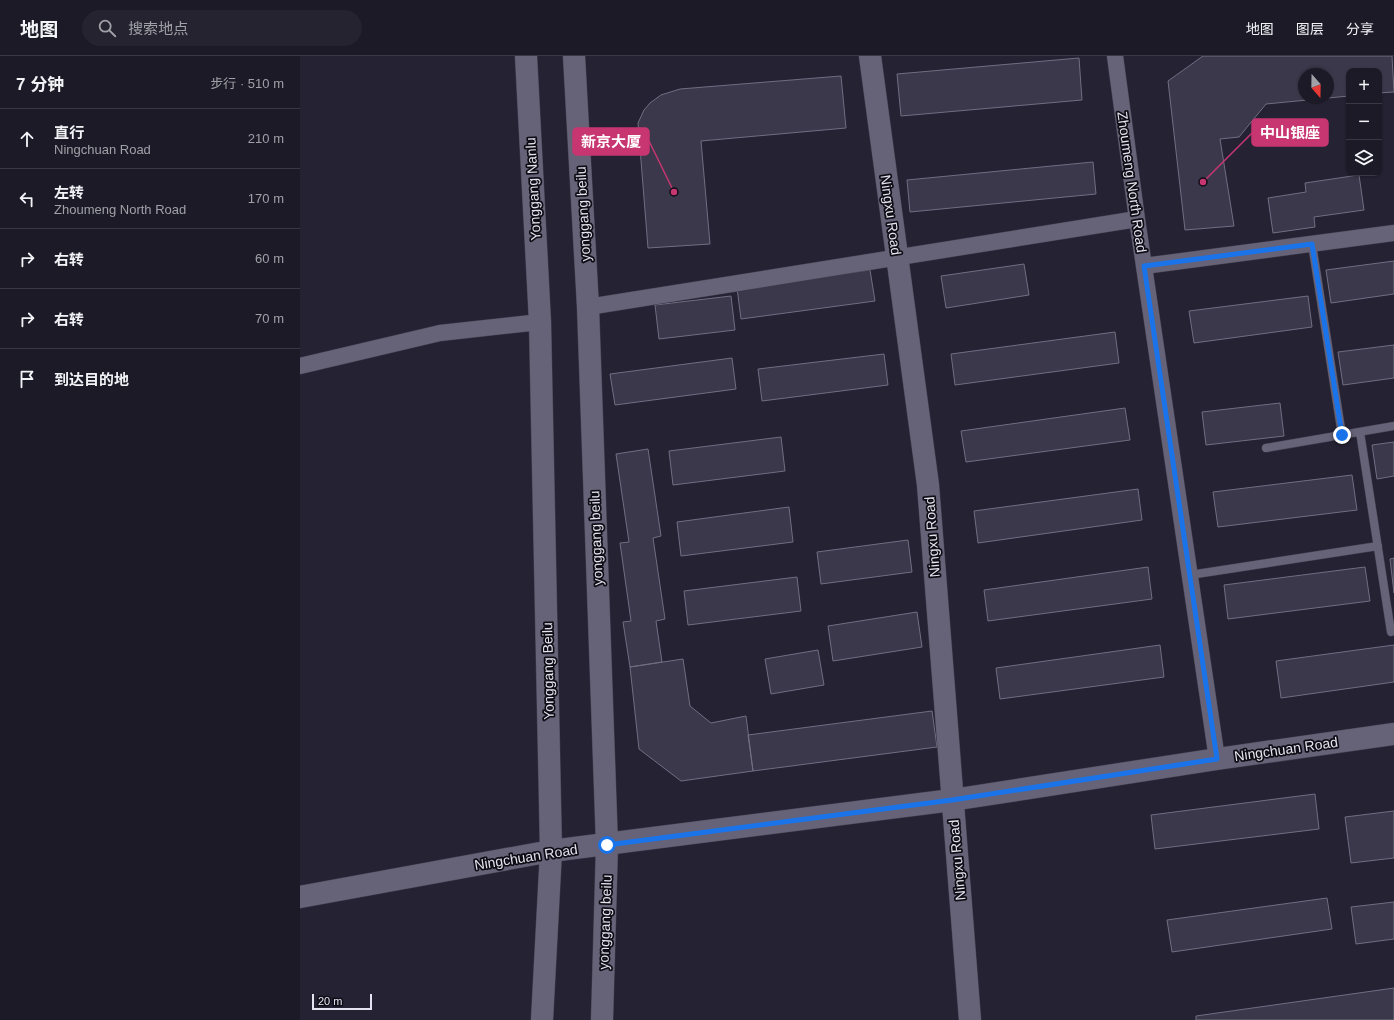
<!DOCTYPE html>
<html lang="zh">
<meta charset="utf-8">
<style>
body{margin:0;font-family:Helvetica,"Noto Sans SC",sans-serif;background:#25232f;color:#f1f3f6}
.controls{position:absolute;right:12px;top:12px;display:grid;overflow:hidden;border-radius:8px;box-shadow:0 1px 3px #0004}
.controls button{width:36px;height:36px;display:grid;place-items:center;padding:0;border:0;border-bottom:1px solid #3a3844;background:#1c1a27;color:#f1f3f6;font:20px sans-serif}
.compass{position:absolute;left:998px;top:12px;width:36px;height:36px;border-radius:50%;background:#1c1a27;box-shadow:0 1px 3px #0004;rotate:160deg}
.scale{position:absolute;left:12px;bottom:10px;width:60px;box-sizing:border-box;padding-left:4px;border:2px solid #e4e3ef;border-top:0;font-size:11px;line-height:14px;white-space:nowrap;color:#e4e3ef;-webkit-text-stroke:3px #0e0d15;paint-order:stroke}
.stop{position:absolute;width:12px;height:12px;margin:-9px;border:3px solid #1a73e8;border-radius:50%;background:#fff}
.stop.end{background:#1a73e8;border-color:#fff;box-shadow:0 1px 4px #0008}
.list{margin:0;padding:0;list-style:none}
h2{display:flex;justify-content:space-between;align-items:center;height:52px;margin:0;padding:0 16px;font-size:17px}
h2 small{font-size:13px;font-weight:400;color:#a0a1a7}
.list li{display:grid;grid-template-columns:26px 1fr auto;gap:12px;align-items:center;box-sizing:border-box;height:60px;padding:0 16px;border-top:1px solid #3a3844}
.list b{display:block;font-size:15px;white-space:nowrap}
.list p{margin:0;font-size:13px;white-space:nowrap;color:#a0a1a7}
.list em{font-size:13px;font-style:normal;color:#a0a1a7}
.icon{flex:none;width:22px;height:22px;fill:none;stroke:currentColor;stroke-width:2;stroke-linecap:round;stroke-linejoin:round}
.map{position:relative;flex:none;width:1094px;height:964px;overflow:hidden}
header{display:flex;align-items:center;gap:24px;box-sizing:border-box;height:56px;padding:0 20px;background:#1c1a27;border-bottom:1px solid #3a3844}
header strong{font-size:19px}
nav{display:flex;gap:22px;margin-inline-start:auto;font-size:14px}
.search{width:280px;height:36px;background:#25232f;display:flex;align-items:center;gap:10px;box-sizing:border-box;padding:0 14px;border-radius:22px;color:#a0a1a7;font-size:15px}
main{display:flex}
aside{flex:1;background:#1c1a27}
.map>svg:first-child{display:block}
.building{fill:#3b384b;stroke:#716e83}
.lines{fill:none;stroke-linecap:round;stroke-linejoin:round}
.lane-casing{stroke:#413f4e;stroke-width:9}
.street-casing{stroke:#413f4e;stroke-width:17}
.secondary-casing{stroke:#413f4e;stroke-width:23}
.lane{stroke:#666378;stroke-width:8}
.street{stroke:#666378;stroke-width:16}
.secondary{stroke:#666378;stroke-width:22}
.route{stroke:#1a73e8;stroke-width:5}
.labels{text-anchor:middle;stroke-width:3.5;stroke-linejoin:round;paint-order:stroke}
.street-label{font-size:14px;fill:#e4e3ef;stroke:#0e0d15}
.leader{fill:none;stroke:#c73671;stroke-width:1.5}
.callout-dot{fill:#c73671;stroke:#0e0d15;stroke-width:1.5}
.callout{fill:#c73671;stroke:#c73671;stroke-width:1.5}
.callout-label{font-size:15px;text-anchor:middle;font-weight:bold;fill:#fff}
</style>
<header>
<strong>地图</strong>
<div class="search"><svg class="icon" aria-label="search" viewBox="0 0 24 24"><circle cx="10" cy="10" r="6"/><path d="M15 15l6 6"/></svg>搜索地点</div>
<nav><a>地图</a><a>图层</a><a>分享</a></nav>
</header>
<main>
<aside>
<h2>7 分钟<small>步行 · 510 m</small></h2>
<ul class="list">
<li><svg class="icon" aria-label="ahead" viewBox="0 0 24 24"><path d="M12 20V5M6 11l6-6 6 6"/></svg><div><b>直行</b><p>Ningchuan Road</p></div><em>210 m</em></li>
<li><svg class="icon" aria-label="left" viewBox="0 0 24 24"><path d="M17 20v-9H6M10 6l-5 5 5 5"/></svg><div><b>左转</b><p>Zhoumeng North Road</p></div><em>170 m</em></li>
<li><svg class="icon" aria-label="right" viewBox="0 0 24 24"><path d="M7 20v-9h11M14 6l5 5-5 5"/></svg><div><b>右转</b></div><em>60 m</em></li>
<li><svg class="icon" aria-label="right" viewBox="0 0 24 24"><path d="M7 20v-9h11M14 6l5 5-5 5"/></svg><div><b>右转</b></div><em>70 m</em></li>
<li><svg class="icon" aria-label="arrive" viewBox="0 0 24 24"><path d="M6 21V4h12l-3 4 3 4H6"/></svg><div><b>到达目的地</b></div></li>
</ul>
</aside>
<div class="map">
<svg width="1094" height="964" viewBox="0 0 1094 964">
<rect width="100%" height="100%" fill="#252234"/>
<path class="building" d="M903,0H1092L1094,36L1079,37V15H1049V40L1028,42V18H1004V42H1028L966,48L939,81L920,83L934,170L885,174L868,25Z
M779,2L782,44L601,60L597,18Z
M541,20L546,72L401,85L410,188L348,192L338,67L344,54L350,47L361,39L380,33Z
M793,106L796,138L610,156L607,124Z
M1059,119L1064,154L1014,161L1015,171L973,177L968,142L1006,136L1005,127Z
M1094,205V238L1031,247L1026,214Z
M724,208L729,239L646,252L641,220Z
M570,214L575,245L441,263L437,232Z
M431,240L435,274L359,283L355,249Z
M1008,240L1012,271L894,287L889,255Z
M815,276L819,307L655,329L651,298Z
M1094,289V322L1043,329L1038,296Z
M584,298L588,329L462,345L458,313Z
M432,302L436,333L315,349L310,318Z
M980,347L984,380L906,389L902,356Z
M825,352L830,384L666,406L661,375Z
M481,381L485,415L373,429L369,395Z
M1094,386V420L1077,423L1072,389Z
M348,393L361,480L353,482L365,563L356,565L362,606L330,611L323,566L331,565L320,487L329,486L316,398Z
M1052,419L1057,454L918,471L913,436Z
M838,433L842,464L678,487L674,455Z
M489,451L493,486L381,500L377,466Z
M608,484L612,516L521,528L517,496Z
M1094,502V537L1090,503Z
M848,511L852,543L688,565L684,534Z
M1065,511L1070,545L928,563L924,529Z
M497,521L501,555L388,569L384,535Z
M617,556L622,591L533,605L528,570Z
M860,589L864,621L700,643L696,612Z
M1094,589V626L981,642L976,605Z
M518,594L524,629L471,638L465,603Z
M383,603L390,650L411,667L446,660L453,715L381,725L339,693L330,611Z
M632,655L637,691L453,715L448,679Z
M1015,738L1019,773L855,793L851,759Z
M1094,755V802L1051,807L1045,761Z
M1027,842L1032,873L872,896L867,864Z
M1094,846V883L1056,888L1051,851Z
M1094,932V964H896V960Z"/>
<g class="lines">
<g class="lane-casing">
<path id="lane" d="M1012,188L1042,379
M1060,376L1091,576
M966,392L1094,370
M890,519L1078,490"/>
</g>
<g class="street-casing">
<path id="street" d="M815,0L837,163L917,703
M844,210L1094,177
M288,251L837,163
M0,310L140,277L240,266"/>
</g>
<g class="secondary-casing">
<path id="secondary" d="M226,0L240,266L251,795L242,964
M274,0L288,251L307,789L302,964
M570,0L628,429L670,964
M0,841L251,795L652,744L917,703L1094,678"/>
</g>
<use href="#lane" class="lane"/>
<use href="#street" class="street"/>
<use href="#secondary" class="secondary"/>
</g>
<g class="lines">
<path class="route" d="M307,789L652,744L917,703L844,210L1012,188L1042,379"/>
</g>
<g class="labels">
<g class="street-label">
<text transform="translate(832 126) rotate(82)" y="5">Zhoumeng North Road</text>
<text transform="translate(233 133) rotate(-93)" y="5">Yonggang Nanlu</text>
<text transform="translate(283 158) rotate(-93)" y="5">yonggang beilu</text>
<text transform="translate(591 159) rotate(82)" y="5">Ningxu Road</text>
<text transform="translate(632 481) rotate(-94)" y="5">Ningxu Road</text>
<text transform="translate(296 482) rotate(-92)" y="5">yonggang beilu</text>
<text transform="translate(248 615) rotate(-91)" y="5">Yonggang Beilu</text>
<text transform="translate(986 693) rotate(-8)" y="5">Ningchuan Road</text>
<text transform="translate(226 801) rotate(-9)" y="5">Ningchuan Road</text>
<text transform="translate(657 804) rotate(-95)" y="5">Ningxu Road</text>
<text transform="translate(305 866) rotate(-88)" y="5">yonggang beilu</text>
</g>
</g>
<path class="leader" d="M903 126L952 77M374 136L349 85"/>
<g class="callout-dot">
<circle cx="903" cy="126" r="4"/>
<circle cx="374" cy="136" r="4"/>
</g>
<g class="callout">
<rect x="952" y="63" width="76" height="27" rx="4"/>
<rect x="273" y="72" width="76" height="27" rx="4"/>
</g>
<g class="callout-label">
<text x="990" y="82">中山银座</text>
<text x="311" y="91">新京大厦</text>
</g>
</svg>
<div class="controls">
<button>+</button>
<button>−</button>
<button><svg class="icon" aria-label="layers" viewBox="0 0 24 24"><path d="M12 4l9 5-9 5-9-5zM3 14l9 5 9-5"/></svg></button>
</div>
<svg class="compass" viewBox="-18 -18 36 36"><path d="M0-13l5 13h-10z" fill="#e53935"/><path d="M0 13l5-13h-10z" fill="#a0a1a7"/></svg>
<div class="scale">20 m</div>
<div class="stop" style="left:307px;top:789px"></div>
<div class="stop end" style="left:1042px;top:379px"></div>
</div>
</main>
